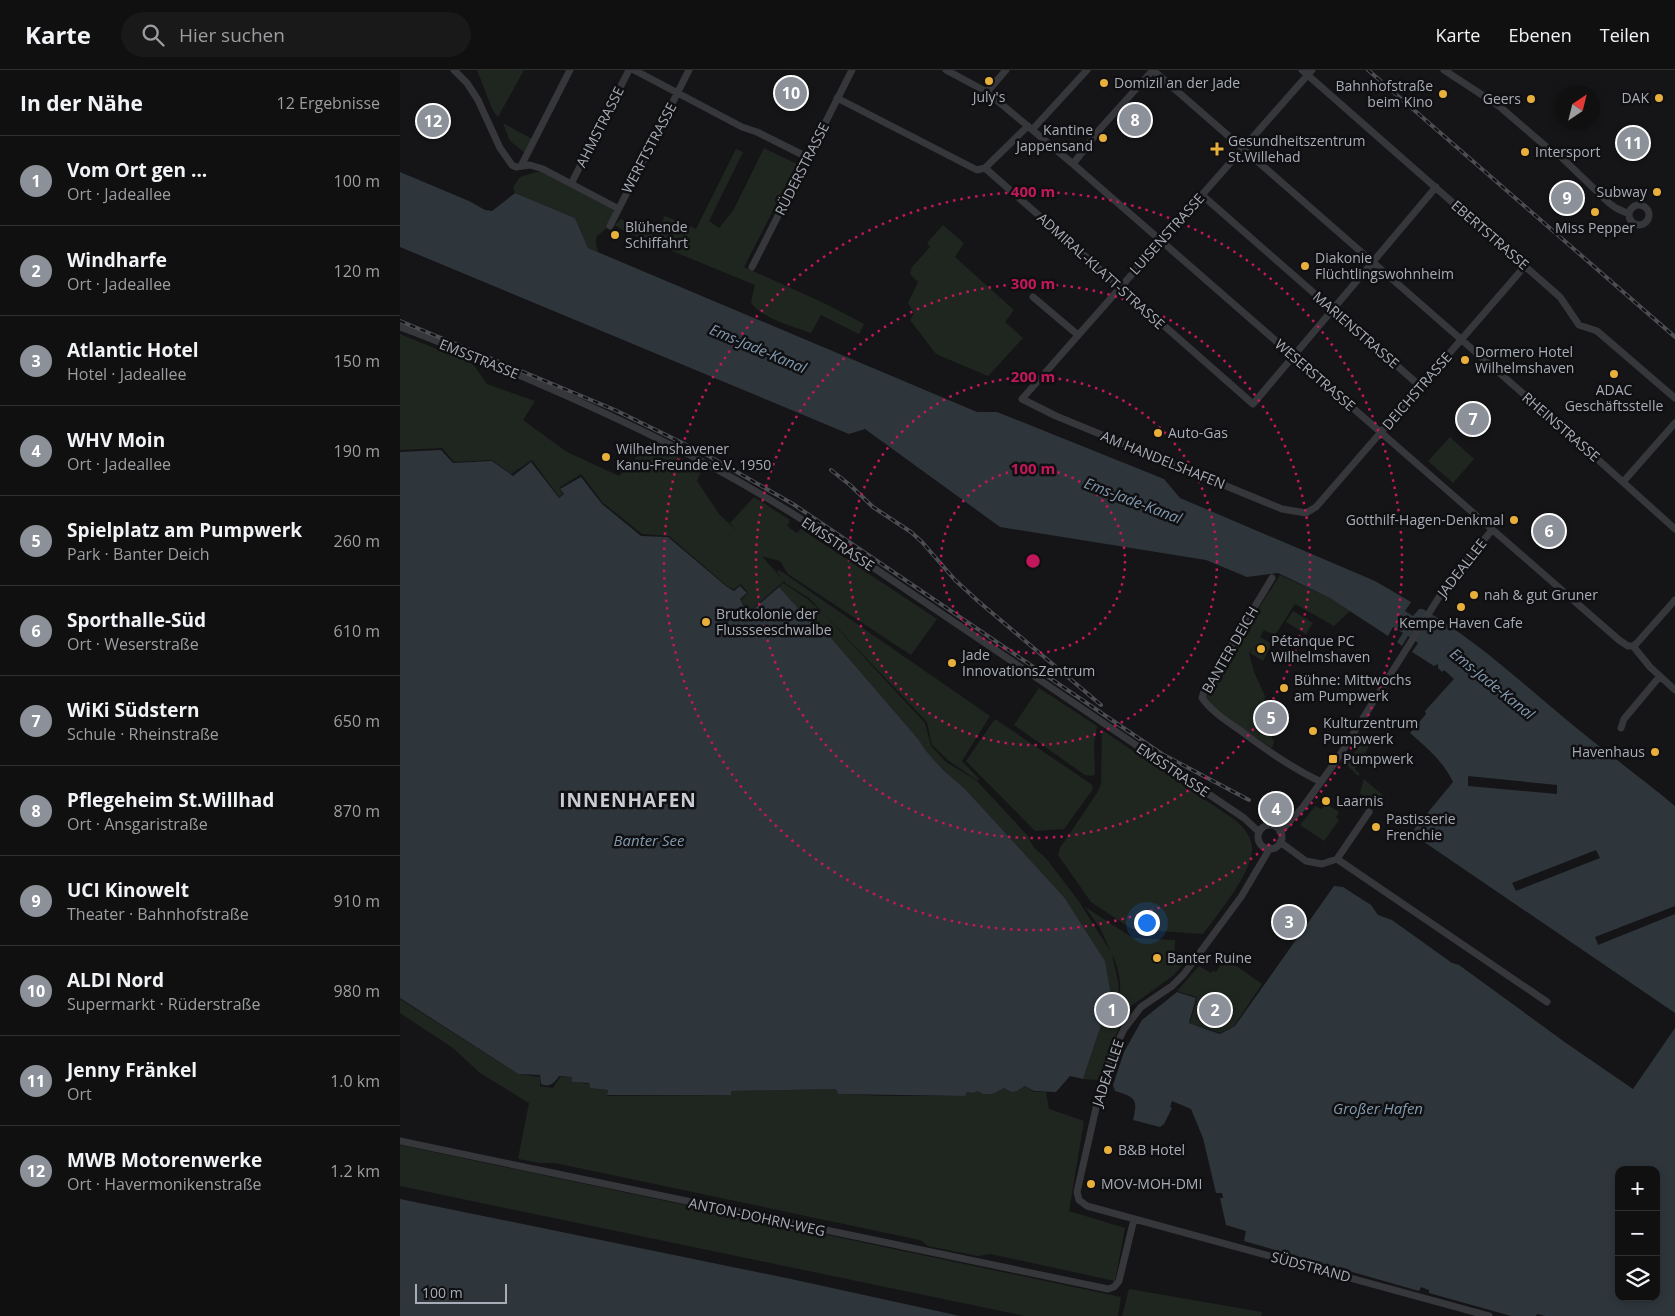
<!DOCTYPE html>
<html lang="de">
<meta charset="utf-8">
<style>
body{margin:0;font-family:"Open Sans",sans-serif;background:#19191a;color:#f1f3f6}
.controls{position:absolute;right:15px;bottom:15px;display:grid;overflow:hidden;border-radius:10px;box-shadow:0 2px 8px #0003}
.controls button{width:45px;height:45px;display:grid;place-items:center;padding:0;border:0;border-bottom:1px solid #303031;background:#101011;color:#f1f3f6;font:25px sans-serif}
.compass{position:absolute;left:1155px;top:15px;width:45px;height:45px;border-radius:50%;background:#101011;box-shadow:0 2px 8px #0003;rotate:35deg}
.scale{position:absolute;left:15px;bottom:12px;width:92px;box-sizing:border-box;padding-left:5px;border:2px solid #a7acb6;border-top:0;font-size:14px;line-height:18px;white-space:nowrap;color:#a7acb6;-webkit-text-stroke:4px #101012;paint-order:stroke}
.you{position:absolute;left:746px;top:852px;width:18px;height:18px;margin:-12px;border:4px solid #fff;border-radius:50%;background:#1a73e8;box-shadow:0 0 0 8px #1a73e833}
.badge{display:grid;place-items:center;width:32px;height:32px;border-radius:50%;background:#8c9099;color:#fff;font-size:16px;font-weight:700}
.pin{position:absolute;translate:-50% -50%;border:2px solid #fff;box-shadow:0 1px 5px #0006}
.list{margin:0;padding:0;list-style:none}
h2{display:flex;justify-content:space-between;align-items:center;height:65px;margin:0;padding:0 20px;font-size:21px}
h2 small{font-size:16px;font-weight:400;color:#9c9d9f}
.list li{display:grid;grid-template-columns:32px 1fr auto;gap:15px;align-items:center;box-sizing:border-box;height:90px;padding:0 20px;border-top:1px solid #303031}
.list b{display:block;font-size:19px;white-space:nowrap}
.list p{margin:0;font-size:16px;white-space:nowrap;color:#9c9d9f}
.list em{font-size:16px;font-style:normal;color:#9c9d9f}
.icon{flex:none;width:28px;height:28px;fill:none;stroke:currentColor;stroke-width:2;stroke-linecap:round;stroke-linejoin:round}
.map{position:relative;flex:none;width:1275px;height:1246px;overflow:hidden}
header{display:flex;align-items:center;gap:30px;box-sizing:border-box;height:70px;padding:0 25px;background:#101011;border-bottom:1px solid #303031}
header strong{font-size:24px}
nav{display:flex;gap:28px;margin-inline-start:auto;font-size:18px}
.search{width:350px;height:45px;background:#19191a;display:flex;align-items:center;gap:12px;box-sizing:border-box;padding:0 18px;border-radius:28px;color:#9c9d9f;font-size:19px}
main{display:flex}
aside{flex:1;background:#101011}
.map>svg:first-child{display:block}
.green{fill:#1f2620}
.water{fill:#2e363c;fill-rule:evenodd}
.lines{fill:none;stroke-linecap:round;stroke-linejoin:round}
.minor{stroke:#36373b;stroke-width:7}
.rail-casing{stroke:#4b4d52;stroke-width:4}
.rail{stroke:#101012;stroke-width:2;stroke-dasharray:5.5;stroke-linecap:butt}
.ring{fill:none;stroke:#c2185b;stroke-width:2.5;stroke-dasharray:2.5 5}
.poi-dot{fill:#e8af3b;stroke:#101012;stroke-width:2}
.labels{text-anchor:middle;stroke-width:5;stroke-linejoin:round;paint-order:stroke}
.poi-label{font-size:14px;fill:#a7acb6;stroke:#101012;text-anchor:start}
.street-label{font-size:14px;fill:#a7acb6;stroke:#101012}
.water-label{font-size:15px;font-style:italic;fill:#8099af;stroke:#101012}
.district-label{font-size:19px;font-weight:bold;letter-spacing:1px;fill:#c8cbd2;stroke:#101012}
.centre{fill:#c2185b;stroke:#101012;stroke-width:2.5}
.ring-label{font-size:15px;text-anchor:middle;font-weight:bold;fill:#c2185b;stroke:#101012;stroke-width:5;stroke-linejoin:round;paint-order:stroke}
</style>
<header>
<strong>Karte</strong>
<div class="search"><svg class="icon" aria-label="search" viewBox="0 0 24 24"><circle cx="10" cy="10" r="6"/><path d="M15 15l6 6"/></svg>Hier suchen</div>
<nav><a>Karte</a><a>Ebenen</a><a>Teilen</a></nav>
</header>
<main>
<aside>
<h2>In der Nähe<small>12 Ergebnisse</small></h2>
<ul class="list">
<li><span class="badge">1</span><div><b>Vom Ort gen ...</b><p>Ort · Jadeallee</p></div><em>100 m</em></li>
<li><span class="badge">2</span><div><b>Windharfe</b><p>Ort · Jadeallee</p></div><em>120 m</em></li>
<li><span class="badge">3</span><div><b>Atlantic Hotel</b><p>Hotel · Jadeallee</p></div><em>150 m</em></li>
<li><span class="badge">4</span><div><b>WHV Moin</b><p>Ort · Jadeallee</p></div><em>190 m</em></li>
<li><span class="badge">5</span><div><b>Spielplatz am Pumpwerk</b><p>Park · Banter Deich</p></div><em>260 m</em></li>
<li><span class="badge">6</span><div><b>Sporthalle-Süd</b><p>Ort · Weserstraße</p></div><em>610 m</em></li>
<li><span class="badge">7</span><div><b>WiKi Südstern</b><p>Schule · Rheinstraße</p></div><em>650 m</em></li>
<li><span class="badge">8</span><div><b>Pflegeheim St.Willhad</b><p>Ort · Ansgaristraße</p></div><em>870 m</em></li>
<li><span class="badge">9</span><div><b>UCI Kinowelt</b><p>Theater · Bahnhofstraße</p></div><em>910 m</em></li>
<li><span class="badge">10</span><div><b>ALDI Nord</b><p>Supermarkt · Rüderstraße</p></div><em>980 m</em></li>
<li><span class="badge">11</span><div><b>Jenny Fränkel</b><p>Ort</p></div><em>1.0 km</em></li>
<li><span class="badge">12</span><div><b>MWB Motorenwerke</b><p>Ort · Havermonikenstraße</p></div><em>1.2 km</em></li>
</ul>
</aside>
<div class="map">
<svg width="1275" height="1246" viewBox="0 0 1275 1246">
<rect width="100%" height="100%" fill="#151517"/>
<path class="green" d="M77,0H124L98,47L93,41Z
M103,53L132,69L125,83L110,71Z
M364,78L397,94L344,197L426,234L464,254L459,264L421,245L411,263C395,257 359,248 351,232L355,215L226,162L215,155L221,149L255,165L265,146L296,159L336,79L343,82L309,151L319,158L333,141Z
M136,102H143L215,141C213,145 212,152 209,156C197,168 193,163 198,182L188,178L175,148L115,123L113,117L120,107Z
M543,155L564,173L555,187L614,240L605,252L623,268L588,306L536,284L510,250L514,243L508,233L518,212L510,204L512,197L530,177L527,173Z
M0,264L73,294L87,314L135,331L123,350L167,382L219,406L250,372L302,399L297,411L319,444L337,461L330,453L354,427L390,450L387,456L397,463L401,459L537,549L511,585L388,504L380,491L361,486L358,482L384,511L348,543L341,530L348,523L341,514L334,519L328,517L269,466L242,464L203,433L181,404L159,418L163,424L159,427L132,390L111,404L92,390L54,392L42,378L0,380Z
M1050,367L1074,389L1053,413L1028,391Z
M379,500L590,646L562,691L579,709L577,710L549,691L532,675L527,652L409,528L385,513V512L377,502Z
M880,505L930,528L950,541L934,556L895,534L875,565L864,560L860,567L872,574L863,591L850,583L854,576L849,583L854,602L865,626L862,644L874,672L872,678L811,638L804,629L806,621Z
M383,513L406,528L423,543L525,653L531,676L546,692L576,710L627,765L634,778L645,787L678,830L711,882L700,858L685,837L733,868L775,870L774,886L783,894L774,905L731,936L720,952C718,938 720,932 720,920C721,909 717,893 712,884L718,912L719,923L716,937L720,956L712,973L698,1010L683,1009L711,925L705,891L664,827L565,719L543,700L526,681L518,669L396,537L379,517Z
M893,541L913,553L906,564L886,552Z
M639,618L697,656L694,674L695,704L692,706L685,705L614,655Z
M595,649L691,714L693,719L664,759L635,761L566,691Z
M702,660L835,750C844,757 851,766 852,778C853,802 817,845 803,864L732,859L691,832L658,785L660,778L697,723L701,714Z
M965,665L973,670L955,699L960,704L958,706L947,695Z
M964,709L985,727L982,735L968,726L965,728L960,723Z
M926,734L939,742L936,747L939,750L924,771L900,755L915,736L921,739Z
M825,888L862,914L834,956L820,963L790,953L797,927L777,921L799,896L811,903L813,900L816,902Z
M0,929L118,1004L140,1007V1016L153,1018L160,1007H172V1012L189,1014L190,1018L208,1020L207,1026L330,1025L331,1021L437,1019L438,1024L487,1026H565L567,1022L574,1023L578,1021C587,1028 595,1023 604,1018C612,1025 616,1022 625,1016L634,1022H646L649,1039L684,1051L669,1141L725,1158L715,1211L590,1184L578,1186L528,1176L520,1170L155,1093H140L118,1089L129,1033L80,1003L53,978L0,943Z
M0,1075L721,1227L718,1246H625L0,1116Z
M729,1219L862,1242L861,1246H722Z"/>
<path class="water" d="M0,102L69,131L85,140L92,141L115,123L175,148L188,178L577,342H597L764,409L780,428L975,511L1011,532L1005,541L1013,546L1019,539H1023C1076,570 1121,612 1168,651C1203,680 1240,707 1275,736V836L1195,867L1198,875L1275,844V943L1011,763L1053,712C1043,691 1027,678 1010,663L1026,644L1025,641L1054,609L1044,600L1042,602L1038,598V594L1034,596L1012,582L1018,573L1008,566L1002,576L997,572L1003,563L993,557L988,566L930,528L878,503L847,507L806,490L600,457L465,359L449,364L0,177ZM1068,706L1157,715V724L1068,716ZM1196,780L1200,788L1116,821L1112,813Z
M41,380L53,393L92,391L113,406L131,392L159,428L164,424L160,419L181,407L202,434L241,466L268,467L327,517L334,521L340,516L347,523L340,529L348,544L379,517L410,552H417L518,669L526,681L543,700L565,719L664,827L705,891L711,925L683,1009L670,1006L656,1022L634,1021L625,1016C615,1022 614,1025 604,1018C595,1023 587,1028 578,1021L574,1023L567,1022L565,1026L438,1024L436,1019L331,1021V1025H207L208,1020L190,1018L189,1013L172,1012V1007L159,1006C154,1013 150,1018 141,1014L140,1005L118,1004L0,928V382Z
M934,816L943,817L971,835L978,845L992,850L1052,893L1059,895L1166,973L1233,1019L1275,958V1246H1145L1137,1244L1136,1246H1111L1029,1223V1220L1021,1217L1019,1221L844,1171L846,1161L826,1155L820,1128H823L822,1123H816L803,1068L791,1039L772,1031L770,1037L772,1038L764,1054L760,1057L733,1050C738,1030 736,1027 715,1021L713,1015L724,982L742,950L777,922L796,928L789,953L820,964L835,956ZM1219,1100H1256V1227H1219Z
M0,1129L391,1209L560,1246H0Z"/>
<g class="lines">
<path class="minor" d="M54,0L67,13L78,30L100,78L112,95L116,97L130,95L143,99L217,138
M234,0L342,57L357,62L407,87
M546,0L587,22L673,94L1219,570L1228,576H1233L1250,597L1275,620
M753,0L1174,368L1275,459
M902,0L1160,227L1179,255L1197,261L1275,328
M912,0L622,329L656,346L882,439L906,443L916,437L1125,196
M1044,0L1099,36L1150,80L1159,85L1209,133L1216,138L1229,144
M587,22L606,0
M437,28L577,100L585,98L853,334L1036,117
M632,60L687,0
M673,94L700,59L753,0
M121,96L170,0
M585,98L628,56
M171,114L229,0
M802,125L1020,316
M1229 145a10 10 0 1 1 20 0a10 10 0 1 1-20 0Z
M210,156L289,0
M352,197L452,0
M633,227L678,265
M0,257C34,269 68,284 102,298C209,343 314,392 412,456L844,748L859,762
M1223,412L1275,353
M872,508L804,621L802,628C812,642 827,651 841,661C866,680 892,698 921,712
M1233,576L1237,573L1275,530
M1221,658L1224,649L1260,606
M858 767a12 12 0 1 1 24 0a12 12 0 1 1-24 0Z
M876,757L893,747
M880,762L903,737L936,691L1046,516L1092,460
M880,772L906,791L922,794L937,789L969,742
M870,778L841,827L784,904L772,916L741,937L724,959L711,987L701,1016L677,1122L679,1130L687,1136L1089,1246
M937,789L1147,932
M0,1071L708,1219L714,1217L719,1211L734,1149"/>
<g class="rail-casing">
<path id="rail" d="M968,0L1275,267
M0,251L215,340L307,385L393,434L762,684L849,730
M431,400L450,415L473,437L511,462L522,472L555,510L578,531L701,635"/>
</g>
<use href="#rail" class="rail"/>
</g>
<g class="ring">
<circle cx="633" cy="491" r="92"/>
<circle cx="633" cy="491" r="184"/>
<circle cx="633" cy="491" r="277"/>
<circle cx="633" cy="491" r="369"/>
</g>
<g class="poi-dot">
<circle cx="589" cy="11" r="5"/>
<circle cx="704" cy="13" r="5"/>
<circle cx="1043" cy="24" r="5"/>
<circle cx="1259" cy="28" r="5"/>
<circle cx="1131" cy="29" r="5"/>
<circle cx="703" cy="68" r="5"/>
<path d="M814.5 71.5h5v5h5v5h-5v5h-5v-5h-5v-5h5z"/>
<circle cx="1125" cy="82" r="5"/>
<circle cx="1257" cy="122" r="5"/>
<circle cx="1195" cy="142" r="5"/>
<circle cx="215" cy="165" r="5"/>
<circle cx="905" cy="196" r="5"/>
<circle cx="1065" cy="290" r="5"/>
<circle cx="1214" cy="304" r="5"/>
<circle cx="758" cy="363" r="5"/>
<circle cx="206" cy="387" r="5"/>
<circle cx="1114" cy="450" r="5"/>
<circle cx="1074" cy="525" r="5"/>
<circle cx="1061" cy="537" r="5"/>
<circle cx="306" cy="552" r="5"/>
<circle cx="861" cy="579" r="5"/>
<circle cx="552" cy="593" r="5"/>
<circle cx="884" cy="618" r="5"/>
<circle cx="913" cy="661" r="5"/>
<circle cx="1255" cy="682" r="5"/>
<rect x="928" y="684" width="10" height="10" rx="2.5"/>
<circle cx="926" cy="731" r="5"/>
<circle cx="976" cy="757" r="5"/>
<circle cx="757" cy="888" r="5"/>
<circle cx="708" cy="1080" r="5"/>
<circle cx="691" cy="1114" r="5"/>
</g>
<g class="labels">
<g class="poi-label">
<text x="714" y="18">Domizil an der Jade</text>
<text x="1033" y="21" text-anchor="end">Bahnhofstraße<tspan x="1033" dy="16">beim Kino</tspan></text>
<text x="589" y="32" text-anchor="middle">July's</text>
<text x="1249" y="33" text-anchor="end">DAK</text>
<text x="1121" y="34" text-anchor="end">Geers</text>
<text x="693" y="65" text-anchor="end">Kantine<tspan x="693" dy="16">Jappensand</tspan></text>
<text x="828" y="76">Gesundheitszentrum<tspan x="828" dy="16">St.Willehad</tspan></text>
<text x="1135" y="87">Intersport</text>
<text x="1247" y="127" text-anchor="end">Subway</text>
<text x="225" y="162">Blühende<tspan x="225" dy="16">Schiffahrt</tspan></text>
<text x="1195" y="163" text-anchor="middle">Miss Pepper</text>
<text x="915" y="193">Diakonie<tspan x="915" dy="16">Flüchtlingswohnheim</tspan></text>
<text x="1075" y="287">Dormero Hotel<tspan x="1075" dy="16">Wilhelmshaven</tspan></text>
<text x="1214" y="325" text-anchor="middle">ADAC<tspan x="1214" dy="16">Geschäftsstelle</tspan></text>
<text x="768" y="368">Auto-Gas</text>
<text x="216" y="384">Wilhelmshavener<tspan x="216" dy="16">Kanu-Freunde e.V. 1950</tspan></text>
<text x="1104" y="455" text-anchor="end">Gotthilf-Hagen-Denkmal</text>
<text x="1084" y="530">nah &amp; gut Gruner</text>
<text x="316" y="549">Brutkolonie der<tspan x="316" dy="16">Flussseeschwalbe</tspan></text>
<text x="1061" y="558" text-anchor="middle">Kempe Haven Cafe</text>
<text x="871" y="576">Pétanque PC<tspan x="871" dy="16">Wilhelmshaven</tspan></text>
<text x="562" y="590">Jade<tspan x="562" dy="16">InnovationsZentrum</tspan></text>
<text x="894" y="615">Bühne: Mittwochs<tspan x="894" dy="16">am Pumpwerk</tspan></text>
<text x="923" y="658">Kulturzentrum<tspan x="923" dy="16">Pumpwerk</tspan></text>
<text x="1245" y="687" text-anchor="end">Havenhaus</text>
<text x="943" y="694">Pumpwerk</text>
<text x="936" y="736">Laarnis</text>
<text x="986" y="754">Pastisserie<tspan x="986" dy="16">Frenchie</tspan></text>
<text x="767" y="893">Banter Ruine</text>
<text x="718" y="1085">B&amp;B Hotel</text>
<text x="701" y="1119">MOV-MOH-DMI</text>
</g>
<g class="street-label">
<text transform="translate(200 57) rotate(-63)" y="5">AHMSTRASSE</text>
<text transform="translate(249 78) rotate(-62)" y="5">WERFTSTRASSE</text>
<text transform="translate(402 99) rotate(-63)" y="5">RÜDERSTRASSE</text>
<text transform="translate(767 164) rotate(-48)" y="5">LUISENSTRASSE</text>
<text transform="translate(1090 165) rotate(41)" y="5">EBERTSTRASSE</text>
<text transform="translate(701 201) rotate(42)" y="5">ADMIRAL-KLATT-STRASSE</text>
<text transform="translate(956 260) rotate(41)" y="5">MARIENSTRASSE</text>
<text transform="translate(79 289) rotate(22)" y="5">EMSSTRASSE</text>
<text transform="translate(915 305) rotate(41)" y="5">WESERSTRASSE</text>
<text transform="translate(1017 321) rotate(-49)" y="5">DEICHSTRASSE</text>
<text transform="translate(1161 357) rotate(41)" y="5">RHEINSTRASSE</text>
<text transform="translate(763 390) rotate(22)" y="5">AM HANDELSHAFEN</text>
<text transform="translate(438 474) rotate(34)" y="5">EMSSTRASSE</text>
<text transform="translate(1062 498) rotate(-52)" y="5">JADEALLEE</text>
<text transform="translate(830 580) rotate(-60)" y="5">BANTER DEICH</text>
<text transform="translate(773 700) rotate(34)" y="5">EMSSTRASSE</text>
<text transform="translate(708 1003) rotate(-71)" y="5">JADEALLEE</text>
<text transform="translate(357 1147) rotate(12)" y="5">ANTON-DOHRN-WEG</text>
<text transform="translate(911 1197) rotate(15)" y="5">SÜDSTRAND</text>
</g>
<g class="water-label">
<text transform="translate(358 279) rotate(23)" y="5">Ems-Jade-Kanal</text>
<text transform="translate(733 431) rotate(21)" y="5">Ems-Jade-Kanal</text>
<text transform="translate(1092 614) rotate(39)" y="5">Ems-Jade-Kanal</text>
<text x="249" y="776">Banter See</text>
<text x="978" y="1044">Großer Hafen</text>
</g>
<g class="district-label">
<text x="228" y="737">INNENHAFEN</text>
</g>
</g>
<circle cx="633" cy="491" r="8" class="centre"/>
<g class="ring-label">
<text x="633" y="127">400 m</text>
<text x="633" y="219">300 m</text>
<text x="633" y="312">200 m</text>
<text x="633" y="404">100 m</text>
</g>
</svg>
<div class="controls">
<button>+</button>
<button>−</button>
<button><svg class="icon" aria-label="layers" viewBox="0 0 24 24"><path d="M12 4l9 5-9 5-9-5zM3 14l9 5 9-5"/></svg></button>
</div>
<svg class="compass" viewBox="-18 -18 36 36"><path d="M0-13l5 13h-10z" fill="#e53935"/><path d="M0 13l5-13h-10z" fill="#9c9d9f"/></svg>
<div class="scale">100 m</div>
<div class="you"></div>
<div class="pin badge" style="left:712px;top:940px">1</div>
<div class="pin badge" style="left:815px;top:940px">2</div>
<div class="pin badge" style="left:889px;top:852px">3</div>
<div class="pin badge" style="left:876px;top:739px">4</div>
<div class="pin badge" style="left:871px;top:648px">5</div>
<div class="pin badge" style="left:1149px;top:461px">6</div>
<div class="pin badge" style="left:1073px;top:349px">7</div>
<div class="pin badge" style="left:735px;top:50px">8</div>
<div class="pin badge" style="left:1167px;top:128px">9</div>
<div class="pin badge" style="left:391px;top:23px">10</div>
<div class="pin badge" style="left:1233px;top:73px">11</div>
<div class="pin badge" style="left:33px;top:51px">12</div>
</div>
</main>
